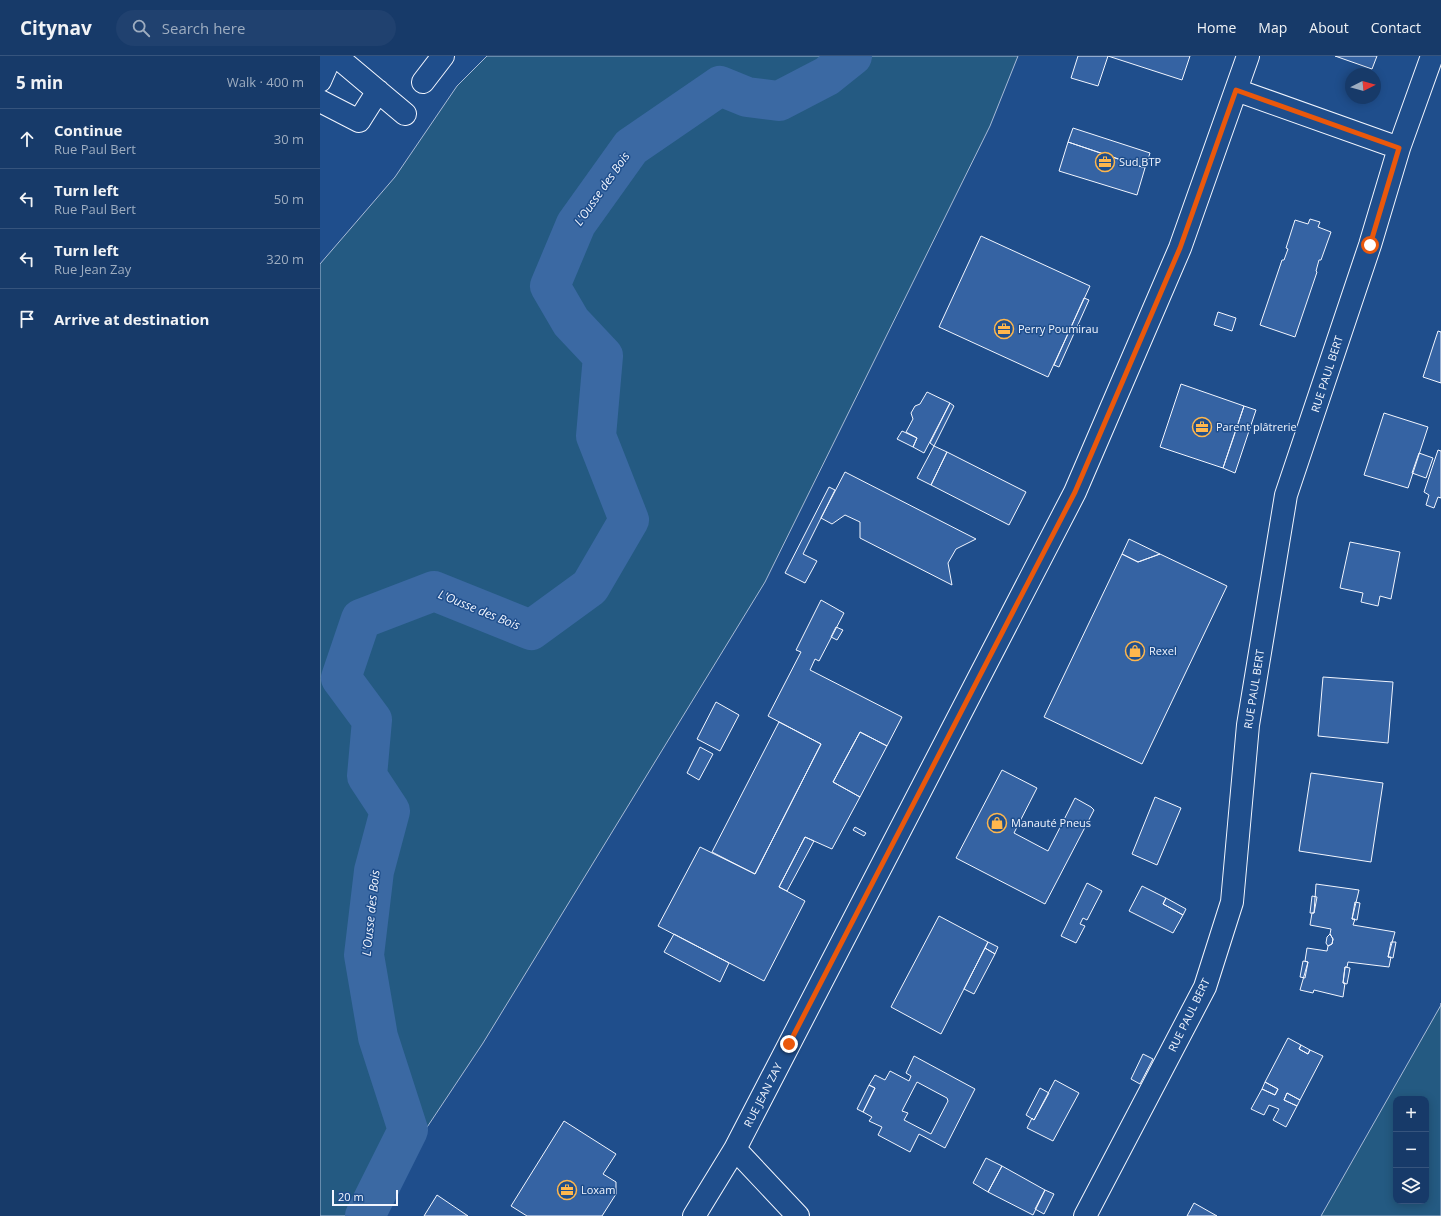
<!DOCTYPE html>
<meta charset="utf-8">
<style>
body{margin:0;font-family:"Open Sans",sans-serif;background:#20416f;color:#f1f3f6}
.controls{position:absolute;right:12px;bottom:12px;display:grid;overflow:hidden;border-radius:8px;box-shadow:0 2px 10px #0003}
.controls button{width:36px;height:36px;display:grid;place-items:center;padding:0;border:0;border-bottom:1px solid #36547d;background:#173a69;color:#f1f3f6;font:20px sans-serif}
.compass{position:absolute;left:1025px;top:12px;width:36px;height:36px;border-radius:50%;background:#173a69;box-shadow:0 2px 10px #0003;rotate:84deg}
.scale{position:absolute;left:12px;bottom:10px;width:66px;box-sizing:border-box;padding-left:4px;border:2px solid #f2f6ff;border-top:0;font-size:11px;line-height:14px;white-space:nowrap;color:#f2f6ff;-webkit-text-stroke:3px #1f4e8c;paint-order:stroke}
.stop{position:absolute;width:12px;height:12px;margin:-9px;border:3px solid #ea580c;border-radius:50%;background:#fff}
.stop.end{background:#ea580c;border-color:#fff;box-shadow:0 1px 4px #0008}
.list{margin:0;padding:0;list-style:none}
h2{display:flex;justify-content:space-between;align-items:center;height:52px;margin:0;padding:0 16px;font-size:17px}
h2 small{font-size:13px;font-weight:400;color:#9eadc0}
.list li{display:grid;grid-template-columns:26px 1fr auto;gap:12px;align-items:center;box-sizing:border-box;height:60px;padding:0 16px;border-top:1px solid #36547d}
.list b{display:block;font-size:15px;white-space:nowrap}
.list p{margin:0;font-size:13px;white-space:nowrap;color:#9eadc0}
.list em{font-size:13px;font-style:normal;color:#9eadc0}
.icon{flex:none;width:22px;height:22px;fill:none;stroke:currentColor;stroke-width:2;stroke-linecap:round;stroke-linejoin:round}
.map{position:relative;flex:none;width:1121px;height:1160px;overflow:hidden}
header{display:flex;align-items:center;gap:24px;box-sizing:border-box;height:56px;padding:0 20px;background:#173a69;border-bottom:1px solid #36547d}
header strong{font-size:19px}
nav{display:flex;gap:22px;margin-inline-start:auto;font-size:14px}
.search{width:280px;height:36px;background:#20416f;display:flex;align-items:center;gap:10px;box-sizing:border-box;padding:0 14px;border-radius:22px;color:#9eadc0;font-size:15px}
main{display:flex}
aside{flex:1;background:#173a69}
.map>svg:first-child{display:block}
.green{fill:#245a82;stroke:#a8bbd7;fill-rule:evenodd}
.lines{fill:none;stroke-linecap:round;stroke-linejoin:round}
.river{stroke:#3b69a3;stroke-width:40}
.building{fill:#3563a3;stroke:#f2f6ff;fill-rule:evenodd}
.minor-casing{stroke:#f2f6ff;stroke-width:24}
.minor{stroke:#1f4e8c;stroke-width:22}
.route{stroke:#ea580c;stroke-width:5}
.labels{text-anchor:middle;stroke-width:3;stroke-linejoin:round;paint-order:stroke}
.poi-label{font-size:11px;fill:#f2f6ff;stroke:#1f4e8c;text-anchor:start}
.street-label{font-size:11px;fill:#f2f6ff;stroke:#1f4e8c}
.water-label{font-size:12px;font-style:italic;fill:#f2f6ff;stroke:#1f4e8c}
</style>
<header>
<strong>Citynav</strong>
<div class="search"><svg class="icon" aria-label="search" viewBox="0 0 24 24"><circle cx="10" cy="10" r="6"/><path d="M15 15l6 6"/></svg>Search here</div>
<nav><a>Home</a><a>Map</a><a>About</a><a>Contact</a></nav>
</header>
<main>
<aside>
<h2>5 min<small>Walk · 400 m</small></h2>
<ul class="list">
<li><svg class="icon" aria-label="ahead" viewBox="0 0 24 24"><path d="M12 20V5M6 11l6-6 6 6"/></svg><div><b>Continue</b><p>Rue Paul Bert</p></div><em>30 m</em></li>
<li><svg class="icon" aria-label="left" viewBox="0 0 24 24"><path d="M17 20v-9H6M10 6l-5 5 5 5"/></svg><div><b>Turn left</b><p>Rue Paul Bert</p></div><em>50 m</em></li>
<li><svg class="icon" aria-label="left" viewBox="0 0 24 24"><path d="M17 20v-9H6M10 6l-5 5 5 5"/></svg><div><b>Turn left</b><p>Rue Jean Zay</p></div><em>320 m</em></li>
<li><svg class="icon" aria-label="arrive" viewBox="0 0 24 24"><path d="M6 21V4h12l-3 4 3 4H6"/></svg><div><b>Arrive at destination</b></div></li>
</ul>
</aside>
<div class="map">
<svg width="1121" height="1160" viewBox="0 0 1121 1160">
<rect width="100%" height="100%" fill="#1f4e8c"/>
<path class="green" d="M167,0H698L670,70L445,526L163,987L48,1160H0V208L75,121L137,30Z
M1121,947V1160H1001L1121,949ZM1076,1043H1106V1145H1076Z"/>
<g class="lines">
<path class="river" d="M45,1160L88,1074L58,981L44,899L54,815L70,755L47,720L52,664L21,622L41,563L114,535L211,574L270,531L309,464L276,380L283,300L251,266L230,230L256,168L311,91L400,30L427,41L459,45L507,20L532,0"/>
</g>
<path class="building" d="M758,0H870L862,24L788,0L778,30L751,22Z
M1015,0H1057L1052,13Z
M753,72L830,97L825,112L748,86Z
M748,86L825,112L817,139L739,115Z
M990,163L1000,166L998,171L1011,176L1001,204H999L996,215L997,216L975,281L940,269L962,204H964L968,193L966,192L975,164L988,168Z
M661,180L770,230L728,321L619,271Z
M764,242L769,244L739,311L734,309Z
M898,256L916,262L912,275L894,269Z
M1118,275L1121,276V327L1103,321Z
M861,328L924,350L903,412L840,391Z
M607,336L630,347L604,397L593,391L597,382L586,376L593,363L591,357L595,350L600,348Z
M630,347L634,350L614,390L610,387Z
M924,350L936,354L915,417L903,412Z
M1064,357L1108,371L1088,432L1044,419Z
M582,375L597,382L593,391L577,383Z
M614,390L627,396L611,429L597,422Z
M1118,394L1121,395V442L1118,441L1114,452L1106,449L1109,439L1104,436Z
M627,396L706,436L689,469L611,429Z
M1099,397L1113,402L1106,422L1092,417Z
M525,416L656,483L636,493L628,507L632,529L540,482V466L525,459L512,468L501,462Z
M509,431L515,434L483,498L497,505L485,527L465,517Z
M809,483L840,498L818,506L802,498Z
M1030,486L1080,496L1071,543L1060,540L1058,550L1041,546L1043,537L1020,532Z
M802,498L818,506L840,498L907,530L822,708L724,661Z
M501,544L524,557L499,605L495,603L490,614L582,661L567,690L540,676L513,726L540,741L512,793L485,781L459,831L485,845L444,925L338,870L380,791L435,818L501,688L448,660L481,596L476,594Z
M516,571L523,574L517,584L511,581Z
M1003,621L1073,626L1068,687L998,680Z
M396,646L419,659L400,695L377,683Z
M459,666L501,688L435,818L392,796Z
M540,676L567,690L540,741L513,726Z
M380,691L393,698L379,724L367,717Z
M682,714L717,732L694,777L728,795L755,742L771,751L774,754L725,848L636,802Z
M991,717L1063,727L1051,806L979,795Z
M835,741L861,752L837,809L812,798Z
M535,771L546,777L544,780L533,774Z
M485,781L494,785L467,835L459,831Z
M767,827L782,835L767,864L763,862L760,868L765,870L756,887L741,880Z
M996,828L1039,834L1032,863H1035L1033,869L1075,876L1068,901H1071L1069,911L1028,906L1027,911H1025L1023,927H1025L1023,941L994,934L993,937L980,934L988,906L985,905L987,892L1007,895L1008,890L1012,888L1013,883L1010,878L1011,873L990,869L992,857H994Z
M822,830L846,842L843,848L863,859L853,877L809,855Z
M992,840L997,841L994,857H990Z
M846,842L866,853L863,859L843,848Z
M1035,846L1040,847L1037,864L1032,863Z
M619,860L668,886L621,978L571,951Z
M354,878L409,907L400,926L344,896Z
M1010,878L1013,883L1012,888L1008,890L1006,887L1007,881Z
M668,886L678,891L675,898L665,892Z
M1071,886H1076L1073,902L1068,901Z
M665,892L675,898L654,938L644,933Z
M983,905L988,906L985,922L980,921Z
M1025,911L1030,912L1027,928L1023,927Z
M968,982L981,989L979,993L988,998L990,994L1003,1000L980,1044L967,1037L964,1044L977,1050L966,1071L953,1064L959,1053L949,1049L944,1059L931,1053L942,1033L955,1039L958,1033L945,1026Z
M981,989L990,994L988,998L979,993Z
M823,998L833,1003L820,1028L811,1023Z
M594,1000L655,1033L625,1092L599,1078L590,1096L558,1079L562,1071L549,1065L552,1061L543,1056L555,1032L549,1029L555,1019L565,1024L570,1015L589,1025L591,1020L586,1017ZM597,1026L627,1042L628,1045L611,1078L584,1064L588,1057L582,1055Z
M735,1024L759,1037L733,1085L707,1072L712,1062L714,1064Z
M945,1026L958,1033L955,1039L942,1033Z
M549,1029L555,1032L543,1056L537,1053Z
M720,1032L729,1037L714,1064L706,1059Z
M967,1037L980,1044L977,1050L964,1044Z
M244,1065L296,1098L283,1118L296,1126V1138L282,1160H207L191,1150Z
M666,1102L682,1110L668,1136L653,1127Z
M682,1110L725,1134L713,1159L668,1136Z
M725,1134L734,1138L724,1158L715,1153Z
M117,1139L148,1160H104Z
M874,1147L897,1160H867Z"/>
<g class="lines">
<g class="minor-casing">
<path id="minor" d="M16,0L85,58
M0,25L11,0
M103,26L123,0
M0,45L39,65L58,35
M1079,92L1112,0
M415,1093L478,1160
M374,1160L415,1093L755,436L860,192L928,0
M765,1160L885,931L912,846L928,669L966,439L1050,189L1079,92L916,34"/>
</g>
<use href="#minor" class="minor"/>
</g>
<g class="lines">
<path class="route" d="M469,988L755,436L860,192L916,34L1079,92L1050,189"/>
</g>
<defs>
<g id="office-ring" transform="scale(1)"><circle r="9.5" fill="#1f4e8c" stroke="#ffb74d" stroke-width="1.5"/><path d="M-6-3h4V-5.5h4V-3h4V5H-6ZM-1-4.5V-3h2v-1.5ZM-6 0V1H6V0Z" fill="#ffb74d"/></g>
<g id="shop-ring" transform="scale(1)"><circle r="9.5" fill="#1f4e8c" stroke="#ffb74d" stroke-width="1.5"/><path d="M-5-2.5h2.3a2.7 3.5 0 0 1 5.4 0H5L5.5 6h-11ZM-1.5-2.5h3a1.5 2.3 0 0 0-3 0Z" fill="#ffb74d"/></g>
</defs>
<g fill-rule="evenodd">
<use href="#office-ring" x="785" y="106"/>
<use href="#office-ring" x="684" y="273"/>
<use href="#office-ring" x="882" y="371"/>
<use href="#shop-ring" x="815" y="595"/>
<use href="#shop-ring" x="677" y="767"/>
<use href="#office-ring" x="247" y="1134"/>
</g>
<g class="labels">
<g class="poi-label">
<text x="799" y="110">Sud BTP</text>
<text x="698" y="277">Perry Poumirau</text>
<text x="896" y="375">Parent plâtrerie</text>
<text x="829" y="599">Rexel</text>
<text x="691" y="771">Manauté Pneus</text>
<text x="261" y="1138">Loxam</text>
</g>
<g class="street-label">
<text transform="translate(1007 318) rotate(-72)" y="4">RUE PAUL BERT</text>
<text transform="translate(934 633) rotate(-81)" y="4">RUE PAUL BERT</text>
<text transform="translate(869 959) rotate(-64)" y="4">RUE PAUL BERT</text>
<text transform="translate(443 1039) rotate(-63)" y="4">RUE JEAN ZAY</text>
</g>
<g class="water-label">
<text transform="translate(282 133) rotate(-55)" y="4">L'Ousse des Bois</text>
<text transform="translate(159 554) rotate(22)" y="4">L'Ousse des Bois</text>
<text transform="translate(51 857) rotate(-84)" y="4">L'Ousse des Bois</text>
</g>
</g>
</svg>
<div class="controls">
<button>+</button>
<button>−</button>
<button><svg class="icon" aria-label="layers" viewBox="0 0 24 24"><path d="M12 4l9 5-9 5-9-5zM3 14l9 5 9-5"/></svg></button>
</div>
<svg class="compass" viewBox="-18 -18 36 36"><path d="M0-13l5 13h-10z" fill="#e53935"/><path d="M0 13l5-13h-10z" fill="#9eadc0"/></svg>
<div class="scale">20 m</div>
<div class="stop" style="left:1050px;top:189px"></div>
<div class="stop end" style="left:469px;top:988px"></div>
</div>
</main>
